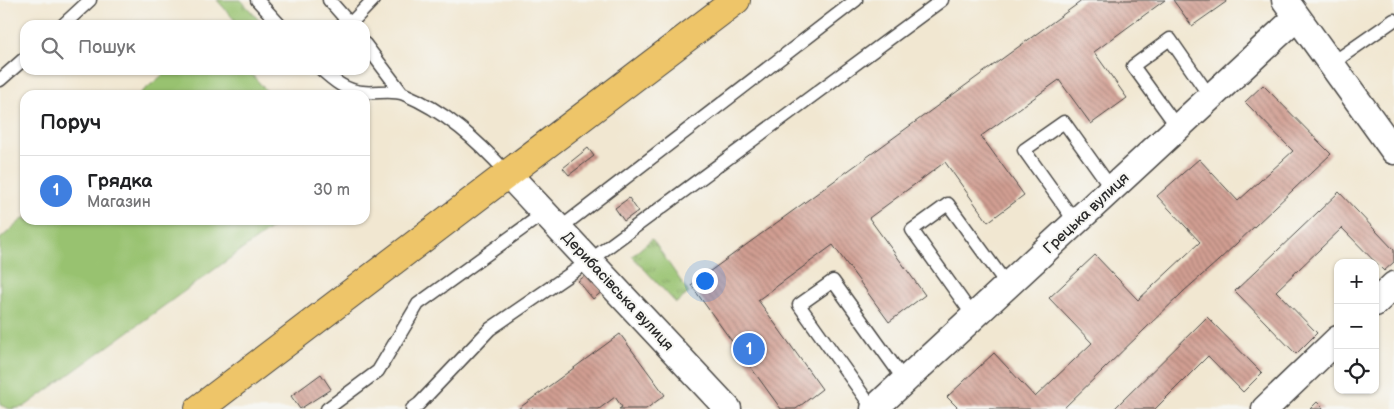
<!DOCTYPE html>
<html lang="uk">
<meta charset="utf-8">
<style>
body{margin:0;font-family:"Balsamiq Sans",sans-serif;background:#f2f2f2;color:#202124}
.controls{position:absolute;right:15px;bottom:15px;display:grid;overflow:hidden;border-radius:10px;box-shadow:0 1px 4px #0004}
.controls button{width:45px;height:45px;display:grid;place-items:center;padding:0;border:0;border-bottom:1px solid #e0e0e0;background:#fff;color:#202124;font:25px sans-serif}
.you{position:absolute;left:704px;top:280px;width:18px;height:18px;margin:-12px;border:4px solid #fff;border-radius:50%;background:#1a73e8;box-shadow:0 0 0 8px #1a73e833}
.badge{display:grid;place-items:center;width:32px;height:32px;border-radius:50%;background:#0f766e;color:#fff;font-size:16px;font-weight:700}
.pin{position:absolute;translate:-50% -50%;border:2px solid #fff;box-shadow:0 1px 5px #0006}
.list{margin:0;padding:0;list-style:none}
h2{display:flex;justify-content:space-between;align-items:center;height:65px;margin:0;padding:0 20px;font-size:21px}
h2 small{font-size:16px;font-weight:400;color:#757577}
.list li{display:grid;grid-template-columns:32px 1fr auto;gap:15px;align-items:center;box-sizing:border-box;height:70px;padding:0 20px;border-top:1px solid #e0e0e0}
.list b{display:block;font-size:19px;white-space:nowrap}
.list p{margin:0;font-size:16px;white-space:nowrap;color:#757577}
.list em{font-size:16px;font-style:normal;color:#757577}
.icon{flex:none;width:28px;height:28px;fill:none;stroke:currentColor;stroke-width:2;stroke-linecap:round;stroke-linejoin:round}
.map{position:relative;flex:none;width:1394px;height:409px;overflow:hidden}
.search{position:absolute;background:#fff;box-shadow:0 1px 4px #0004;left:20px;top:20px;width:350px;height:55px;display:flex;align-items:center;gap:12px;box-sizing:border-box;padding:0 18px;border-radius:15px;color:#757577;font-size:19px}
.panel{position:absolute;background:#fff;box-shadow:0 1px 4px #0004;left:20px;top:90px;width:350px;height:135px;border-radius:15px}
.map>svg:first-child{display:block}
.grass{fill:url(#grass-tufts);stroke:#62764d}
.green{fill:#98c26f;stroke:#62764d}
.building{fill:url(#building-back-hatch)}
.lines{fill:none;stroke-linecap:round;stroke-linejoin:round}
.lane-casing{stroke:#494744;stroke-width:15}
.street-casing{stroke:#494744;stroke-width:29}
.highway-casing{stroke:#494744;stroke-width:30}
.lane{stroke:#fff;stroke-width:12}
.street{stroke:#fff;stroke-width:26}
.highway{stroke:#eec569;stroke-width:28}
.labels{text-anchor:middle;stroke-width:4;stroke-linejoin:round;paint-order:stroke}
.street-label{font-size:15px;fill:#2b2b2b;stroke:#f6f6f2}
</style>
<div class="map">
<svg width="1394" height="409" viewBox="0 0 1394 409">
<defs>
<pattern id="grass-tufts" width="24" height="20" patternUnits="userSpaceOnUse" patternTransform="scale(1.25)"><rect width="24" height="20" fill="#98c26f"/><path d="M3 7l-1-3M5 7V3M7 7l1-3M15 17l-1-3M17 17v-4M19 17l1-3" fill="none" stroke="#7c9e5b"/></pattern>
<pattern id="building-back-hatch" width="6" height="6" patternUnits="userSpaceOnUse" patternTransform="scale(1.25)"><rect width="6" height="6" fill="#d19e92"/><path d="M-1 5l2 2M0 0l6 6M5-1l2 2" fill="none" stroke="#aa8177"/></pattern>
</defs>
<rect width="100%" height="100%" fill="#f6f6f2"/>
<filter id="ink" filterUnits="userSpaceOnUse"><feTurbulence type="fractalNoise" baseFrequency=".02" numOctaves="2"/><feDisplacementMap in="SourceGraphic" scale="10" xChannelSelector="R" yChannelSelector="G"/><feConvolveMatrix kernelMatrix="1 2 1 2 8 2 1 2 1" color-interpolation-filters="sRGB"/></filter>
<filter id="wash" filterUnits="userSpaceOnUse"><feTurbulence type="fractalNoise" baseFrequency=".0096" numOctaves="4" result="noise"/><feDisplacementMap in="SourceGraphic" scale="20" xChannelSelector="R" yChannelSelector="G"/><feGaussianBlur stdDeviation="1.12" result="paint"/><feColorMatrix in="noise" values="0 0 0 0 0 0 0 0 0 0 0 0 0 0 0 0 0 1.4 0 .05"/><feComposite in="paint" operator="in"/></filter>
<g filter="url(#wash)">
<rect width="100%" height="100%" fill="#f1e7d1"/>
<path class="grass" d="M217,0H241L263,25H239Z
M652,239L689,293L676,303L632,256Z"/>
<path class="green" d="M169,70H248L270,95H138Z
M25,217V220H283L24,407L10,409L0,405V239Z"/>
<g id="blocks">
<path class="building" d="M1083,0H1165L1094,52L1127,98L1091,124L1059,80L981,136L1024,195L988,222L945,162L869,218L925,295L889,322L833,245L758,300L822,389L796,409H781L691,285Z
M1173,0H1225L1226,2L1192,26Z
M1263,85L1331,154L1218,261L1184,291L1063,409H959L947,397L994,353L1035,397L1092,343L1049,298L1095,255L1138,300L1200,242L1157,196L1199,159L1238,201L1293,151L1245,102Z
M588,148L594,156L569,175L563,168Z
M1339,192L1394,250V262L1384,271L1342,228L1276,291L1317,333L1296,354L1235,291Z
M629,198L638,211L624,221L615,208Z
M589,273L603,291L593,299L578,281Z
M1207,317L1262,373L1243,392L1208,356L1155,409H1114Z
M620,334L665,395L646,409H619L622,407L615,397L599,409H518Z
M321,374L331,389L300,409L291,396Z
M1317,402L1324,409H1310Z"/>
</g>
</g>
<g filter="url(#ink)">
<use href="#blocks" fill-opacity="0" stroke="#494744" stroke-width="1"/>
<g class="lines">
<g class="lane-casing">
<path id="lane" d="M257,0L280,25
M329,0L351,25
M350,24L373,0
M63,25L90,0
M365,44L402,93
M1331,64L1394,20
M322,70C333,80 346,91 362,92C375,94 391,89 404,94C445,111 478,141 507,173
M0,80L25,58
M1178,128L1133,66L1170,39L1211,98
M1076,223L1024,150L1064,122L1112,189
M559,229L856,0
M974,317L912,230L948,204L1008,286
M327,409L378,371L418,304L544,213
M412,409L419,404L490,329L589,261L942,0
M873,409L799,305L833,281L905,381"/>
</g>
<g class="street-casing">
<path id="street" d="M1285,0L1394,151
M507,173L728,409
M1375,303L1394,285
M874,409L1297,17
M1265,409L1338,339"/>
</g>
<g class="highway-casing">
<path id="highway" d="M199,409L736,0"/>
</g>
<use href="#lane" class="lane"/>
<use href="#street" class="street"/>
<use href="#highway" class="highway"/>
</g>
</g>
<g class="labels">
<g class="street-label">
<text transform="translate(1086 213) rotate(-43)" y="5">Грецька вулиця</text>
<text transform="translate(618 291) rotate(47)" y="5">Дерибасівська вулиця</text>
</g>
</g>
</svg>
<div class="controls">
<button>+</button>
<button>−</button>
<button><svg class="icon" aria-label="locate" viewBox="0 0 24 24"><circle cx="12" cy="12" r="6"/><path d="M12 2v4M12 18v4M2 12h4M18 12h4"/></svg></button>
</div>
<div class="you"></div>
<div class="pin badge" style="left:749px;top:349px;background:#3f7fe0">1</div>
<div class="search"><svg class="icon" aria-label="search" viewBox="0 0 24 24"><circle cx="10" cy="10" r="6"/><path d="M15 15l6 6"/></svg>Пошук</div>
<section class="panel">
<h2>Поруч<small></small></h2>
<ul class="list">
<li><span class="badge" style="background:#3f7fe0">1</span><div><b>Грядка</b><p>Магазин</p></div><em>30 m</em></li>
</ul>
</section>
</div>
